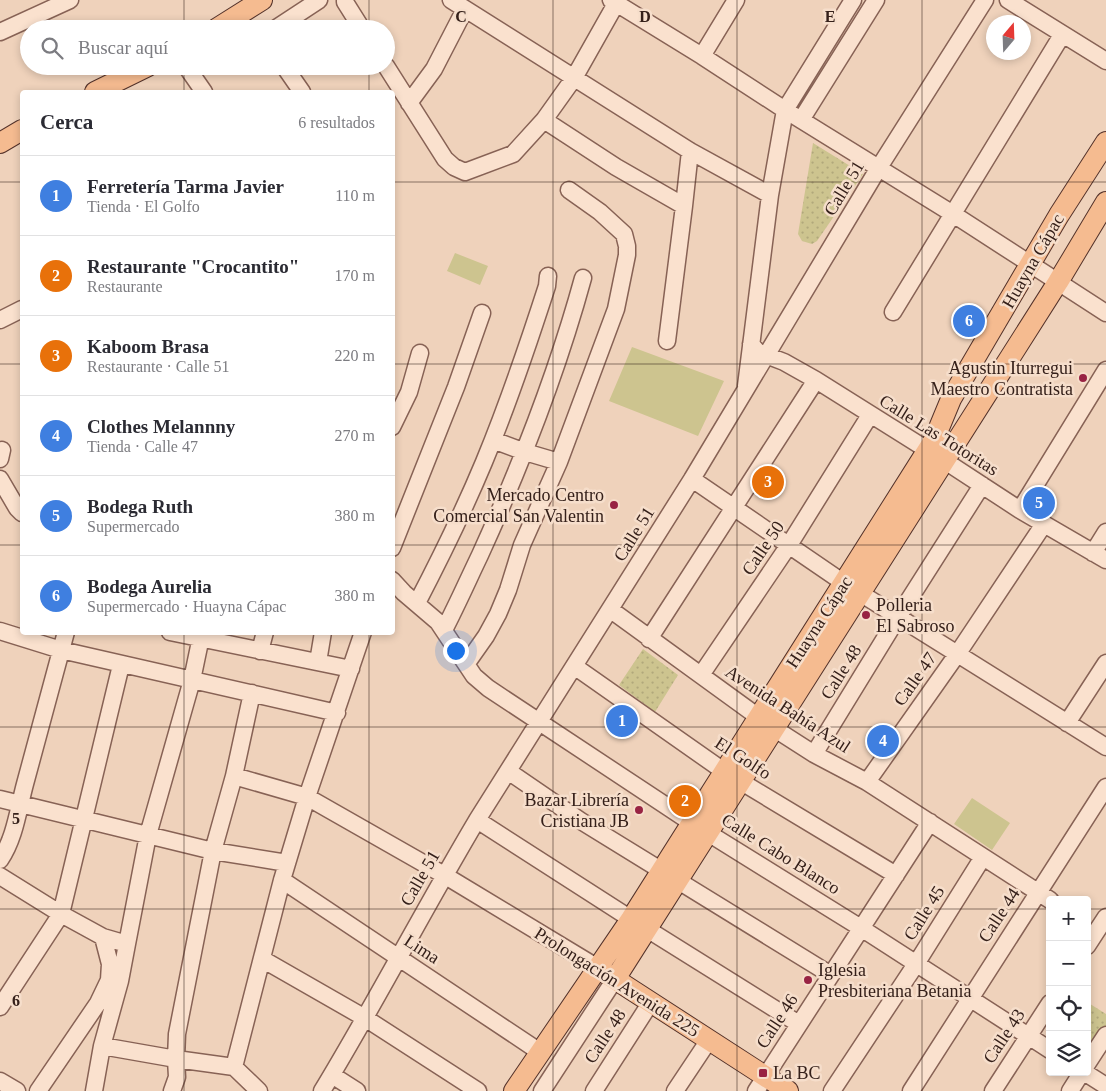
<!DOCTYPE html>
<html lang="es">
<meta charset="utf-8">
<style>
body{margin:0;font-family:Georgia,serif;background:#f7f7f7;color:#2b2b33}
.controls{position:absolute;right:15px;bottom:15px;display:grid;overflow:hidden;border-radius:5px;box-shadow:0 2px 8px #0003}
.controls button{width:45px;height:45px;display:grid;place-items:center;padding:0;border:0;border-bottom:1px solid #e1e1e2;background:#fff;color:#2b2b33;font:25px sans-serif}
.compass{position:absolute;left:986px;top:15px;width:45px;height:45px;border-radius:50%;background:#fff;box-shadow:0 2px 8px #0003;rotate:19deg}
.you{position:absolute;left:455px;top:650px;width:18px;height:18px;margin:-12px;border:4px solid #fff;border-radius:50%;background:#1a73e8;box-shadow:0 0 0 8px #1a73e833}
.badge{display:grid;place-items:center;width:32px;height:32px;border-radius:50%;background:#982343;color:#fff;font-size:16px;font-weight:700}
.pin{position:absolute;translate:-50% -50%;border:2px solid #fff;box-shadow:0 1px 5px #0006}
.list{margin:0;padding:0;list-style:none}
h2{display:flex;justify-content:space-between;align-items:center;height:65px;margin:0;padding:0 20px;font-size:21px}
h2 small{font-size:16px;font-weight:400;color:#7c7c81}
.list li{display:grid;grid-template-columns:32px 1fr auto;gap:15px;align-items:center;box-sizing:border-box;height:80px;padding:0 20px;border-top:1px solid #e1e1e2}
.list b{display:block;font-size:19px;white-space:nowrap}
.list p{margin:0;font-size:16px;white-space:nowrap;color:#7c7c81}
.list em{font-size:16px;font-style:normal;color:#7c7c81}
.icon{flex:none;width:28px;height:28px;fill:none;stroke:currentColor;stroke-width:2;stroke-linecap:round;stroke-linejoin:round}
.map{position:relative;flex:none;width:1106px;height:1091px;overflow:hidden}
.search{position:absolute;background:#fff;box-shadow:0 2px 8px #0003;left:20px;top:20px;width:375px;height:55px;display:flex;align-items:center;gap:12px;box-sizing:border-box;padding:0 18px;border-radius:28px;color:#7c7c81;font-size:19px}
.panel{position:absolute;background:#fff;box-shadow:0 2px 8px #0003;left:20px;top:90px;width:375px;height:545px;border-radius:5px}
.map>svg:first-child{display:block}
.park{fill:url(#park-dots)}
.pitch{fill:#cdc48f}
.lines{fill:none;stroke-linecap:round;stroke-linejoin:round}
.minor-casing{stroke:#876255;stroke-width:19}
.major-casing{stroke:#54322a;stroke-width:22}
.minor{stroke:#fae1ce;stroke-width:16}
.major{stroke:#f5bb90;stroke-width:20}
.grid{fill:none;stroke:#35201a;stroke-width:1;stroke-opacity:0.55}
.poi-dot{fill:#982343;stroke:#f6decb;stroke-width:2}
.labels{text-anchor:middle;stroke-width:5;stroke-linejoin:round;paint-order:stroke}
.street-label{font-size:18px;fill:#35201a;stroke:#f6decb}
.poi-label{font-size:18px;fill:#35201a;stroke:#f6decb;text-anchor:end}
.grid-label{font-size:16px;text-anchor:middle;font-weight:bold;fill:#35201a;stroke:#f6decb;stroke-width:5;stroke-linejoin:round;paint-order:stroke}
</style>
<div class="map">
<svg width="1106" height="1091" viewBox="0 0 1106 1091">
<defs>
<pattern id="park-dots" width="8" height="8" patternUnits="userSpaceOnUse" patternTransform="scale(1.25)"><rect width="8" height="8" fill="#cdc48f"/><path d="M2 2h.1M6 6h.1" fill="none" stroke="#b1a87b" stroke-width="1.8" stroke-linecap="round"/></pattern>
</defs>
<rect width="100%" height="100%" fill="#efd2bb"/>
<path class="park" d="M813,143L863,174L817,241L812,244L802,241L798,234Z
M643,649L678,675L655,712L619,685Z
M1087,1002L1106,1014V1027L1087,1056Z"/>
<path class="pitch" d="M455,253L488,266L480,285L447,271Z
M632,347L724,381L698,436L609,401Z
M972,798L1010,823L992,850L954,824Z"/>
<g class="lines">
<g class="minor-casing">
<path id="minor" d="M345,0V2L362,29
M451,0L690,151L770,195
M611,0L702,56L785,110L953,214L1106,313
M1008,0L1106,61
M275,29L319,0
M0,32L70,0
M702,56L736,0
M186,66L204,92
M284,66L302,92
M386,66L445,159L454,167L465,172L513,154L544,120L574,78L618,0
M409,103L434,69L465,9
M544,120L616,167L684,206
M801,120L876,0
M893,312L1062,35
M0,320L22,309
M667,341L684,206L690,151
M751,344L758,352L784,362L816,380L945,461L1020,510L1106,560
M746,386L770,195L785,110L853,0
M392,427L409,392L420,353
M493,440L525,452L559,462
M0,459L2,450
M0,479L17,508L22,513
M692,479L844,583L1106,747
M1020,510L1106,370
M392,548L456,387L482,313
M1093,553L1106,532
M392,580L404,593L438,622L474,676L488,688L692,823L861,928L1050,1050
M417,603C441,557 464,510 484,462C508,404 528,345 547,286L548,276
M611,610L775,729L814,754L867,782L1050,900
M444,630C457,605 468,580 480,555C521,465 557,373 583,278
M0,631L61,650L337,713
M170,632L351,669
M649,639L816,380
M260,651L265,632
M318,662L323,632
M467,663L486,636L498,614L508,590L522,545L559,462L616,309L627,255V246L624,234L600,212L569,190
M574,666L725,772L896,875
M701,675L789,545L870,415
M1067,723L1106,663
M814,754L898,617L982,485
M508,771L581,821L831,975
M234,776L307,797L444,875L598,968
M867,782L958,653L1044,524
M0,799L213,851L287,863
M477,820L631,919L799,1024
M0,860C15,838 18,810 25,784C38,734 52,683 66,632
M0,876L61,914L103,937
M282,880L540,1052
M127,944L120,981L102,1046L176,1059L234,1067L259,1091
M1087,946L1106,917
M262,959L365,1018L478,1091
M0,1007L61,914L121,665
M1087,1064L1106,1035
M234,1067L282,880L307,797L363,632
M1084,1072L1106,1086
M332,1075L357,1091
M0,1081L17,1091
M38,1091L98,1003L109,980L110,964L103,937L127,944L148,835L192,680L202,632
M94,1091L102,1046
M172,1091L177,1077L176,1059L177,1034L213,851L234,776L252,693
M322,1091C376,1002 424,909 477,820L692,479L878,169L985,0
M542,1091L615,979
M594,1091L651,1002
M675,1091L709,1040
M756,1091L930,822
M832,1091L916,964L983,857
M911,1091L1106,787
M993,1091L1050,1003
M1070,1091L1082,1072"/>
</g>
<g class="major-casing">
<path id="major" d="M216,29L262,0
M95,92L148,66
M0,143L22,130
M604,972L788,1091
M615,979L1058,282L1106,202
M514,1091L631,919L934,440L951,399L1059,215L1106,142"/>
</g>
<use href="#minor" class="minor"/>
<use href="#major" class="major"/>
</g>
<path class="grid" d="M184,0V29M369,0V29M553,0V1091M737,0V1091M922,0V1091M184,66V92M369,66V92M0,182H22M392,182H1106M0,364H22M392,364H1106M0,545H22M392,545H1106M184,632V1091M369,632V1091M0,727H1106M0,909H1050M1087,909H1106"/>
<g class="poi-dot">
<circle cx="1083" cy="378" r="5"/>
<circle cx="614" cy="505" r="5"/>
<circle cx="866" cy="615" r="5"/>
<circle cx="639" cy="810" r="5"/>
<circle cx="808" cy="980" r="5"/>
<rect x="758" y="1068" width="10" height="10" rx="2.5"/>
</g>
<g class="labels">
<g class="street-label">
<text transform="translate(844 188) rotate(-59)" y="6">Calle 51</text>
<text transform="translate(1033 261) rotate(-60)" y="6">Huayna Cápac</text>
<text transform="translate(939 435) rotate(32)" y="6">Calle Las Totoritas</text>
<text transform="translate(634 534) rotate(-58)" y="6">Calle 51</text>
<text transform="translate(763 548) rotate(-56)" y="6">Calle 50</text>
<text transform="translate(819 622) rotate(-57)" y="6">Huayna Cápac</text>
<text transform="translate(841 672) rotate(-58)" y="6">Calle 48</text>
<text transform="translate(915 679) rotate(-55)" y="6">Calle 47</text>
<text transform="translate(788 709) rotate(33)" y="6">Avenida Bahía Azul</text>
<text transform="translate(743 758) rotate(33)" y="6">El Golfo</text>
<text transform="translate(781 854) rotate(32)" y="6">Calle Cabo Blanco</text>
<text transform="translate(420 878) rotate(-60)" y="6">Calle 51</text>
<text transform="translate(924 913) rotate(-58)" y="6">Calle 45</text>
<text transform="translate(999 915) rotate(-57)" y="6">Calle 44</text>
<text transform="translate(422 949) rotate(33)" y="6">Lima</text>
<text transform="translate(617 982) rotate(32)" y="6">Prolongación Avenida 225</text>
<text transform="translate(777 1021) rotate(-57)" y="6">Calle 46</text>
<text transform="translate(605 1036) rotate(-57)" y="6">Calle 48</text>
<text transform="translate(1004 1036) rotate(-57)" y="6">Calle 43</text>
</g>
<g class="poi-label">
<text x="1073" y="374">Agustin Iturregui<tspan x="1073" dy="21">Maestro Contratista</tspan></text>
<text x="604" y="501">Mercado Centro<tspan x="604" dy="21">Comercial San Valentin</tspan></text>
<text x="876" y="611" text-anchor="start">Polleria<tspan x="876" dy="21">El Sabroso</tspan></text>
<text x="629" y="806">Bazar Librería<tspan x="629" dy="21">Cristiana JB</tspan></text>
<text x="818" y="976" text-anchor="start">Iglesia<tspan x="818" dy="21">Presbiteriana Betania</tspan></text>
<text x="773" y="1079" text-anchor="start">La BC</text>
</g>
</g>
<g class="grid-label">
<text x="461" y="22">C</text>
<text x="645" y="22">D</text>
<text x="830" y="22">E</text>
<text x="16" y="824">5</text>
<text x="16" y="1006">6</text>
</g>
</svg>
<div class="controls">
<button>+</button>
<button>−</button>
<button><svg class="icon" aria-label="locate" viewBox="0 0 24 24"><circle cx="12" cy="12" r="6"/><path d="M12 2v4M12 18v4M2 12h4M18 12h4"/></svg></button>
<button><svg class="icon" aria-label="layers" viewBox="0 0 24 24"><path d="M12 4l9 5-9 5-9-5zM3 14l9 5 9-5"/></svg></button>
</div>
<svg class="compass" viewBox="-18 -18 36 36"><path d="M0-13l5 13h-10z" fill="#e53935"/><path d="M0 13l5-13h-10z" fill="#7c7c81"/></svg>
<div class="you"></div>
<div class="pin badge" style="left:622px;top:721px;background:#3f7fe0">1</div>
<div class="pin badge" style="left:685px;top:801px;background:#e8710a">2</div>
<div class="pin badge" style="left:768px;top:482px;background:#e8710a">3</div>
<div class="pin badge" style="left:883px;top:741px;background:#3f7fe0">4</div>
<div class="pin badge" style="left:1039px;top:503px;background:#3f7fe0">5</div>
<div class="pin badge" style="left:969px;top:321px;background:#3f7fe0">6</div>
<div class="search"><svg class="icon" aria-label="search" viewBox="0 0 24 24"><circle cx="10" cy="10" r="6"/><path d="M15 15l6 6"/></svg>Buscar aquí</div>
<section class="panel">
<h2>Cerca<small>6 resultados</small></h2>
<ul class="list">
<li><span class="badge" style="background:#3f7fe0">1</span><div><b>Ferretería Tarma Javier</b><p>Tienda · El Golfo</p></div><em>110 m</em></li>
<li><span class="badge" style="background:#e8710a">2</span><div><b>Restaurante &quot;Crocantito&quot;</b><p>Restaurante</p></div><em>170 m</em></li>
<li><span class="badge" style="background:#e8710a">3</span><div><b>Kaboom Brasa</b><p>Restaurante · Calle 51</p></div><em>220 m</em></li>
<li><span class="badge" style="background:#3f7fe0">4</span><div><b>Clothes Melannny</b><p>Tienda · Calle 47</p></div><em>270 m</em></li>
<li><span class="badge" style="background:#3f7fe0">5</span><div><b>Bodega Ruth</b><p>Supermercado</p></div><em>380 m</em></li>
<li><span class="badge" style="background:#3f7fe0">6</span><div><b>Bodega Aurelia</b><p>Supermercado · Huayna Cápac</p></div><em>380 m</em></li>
</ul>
</section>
</div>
